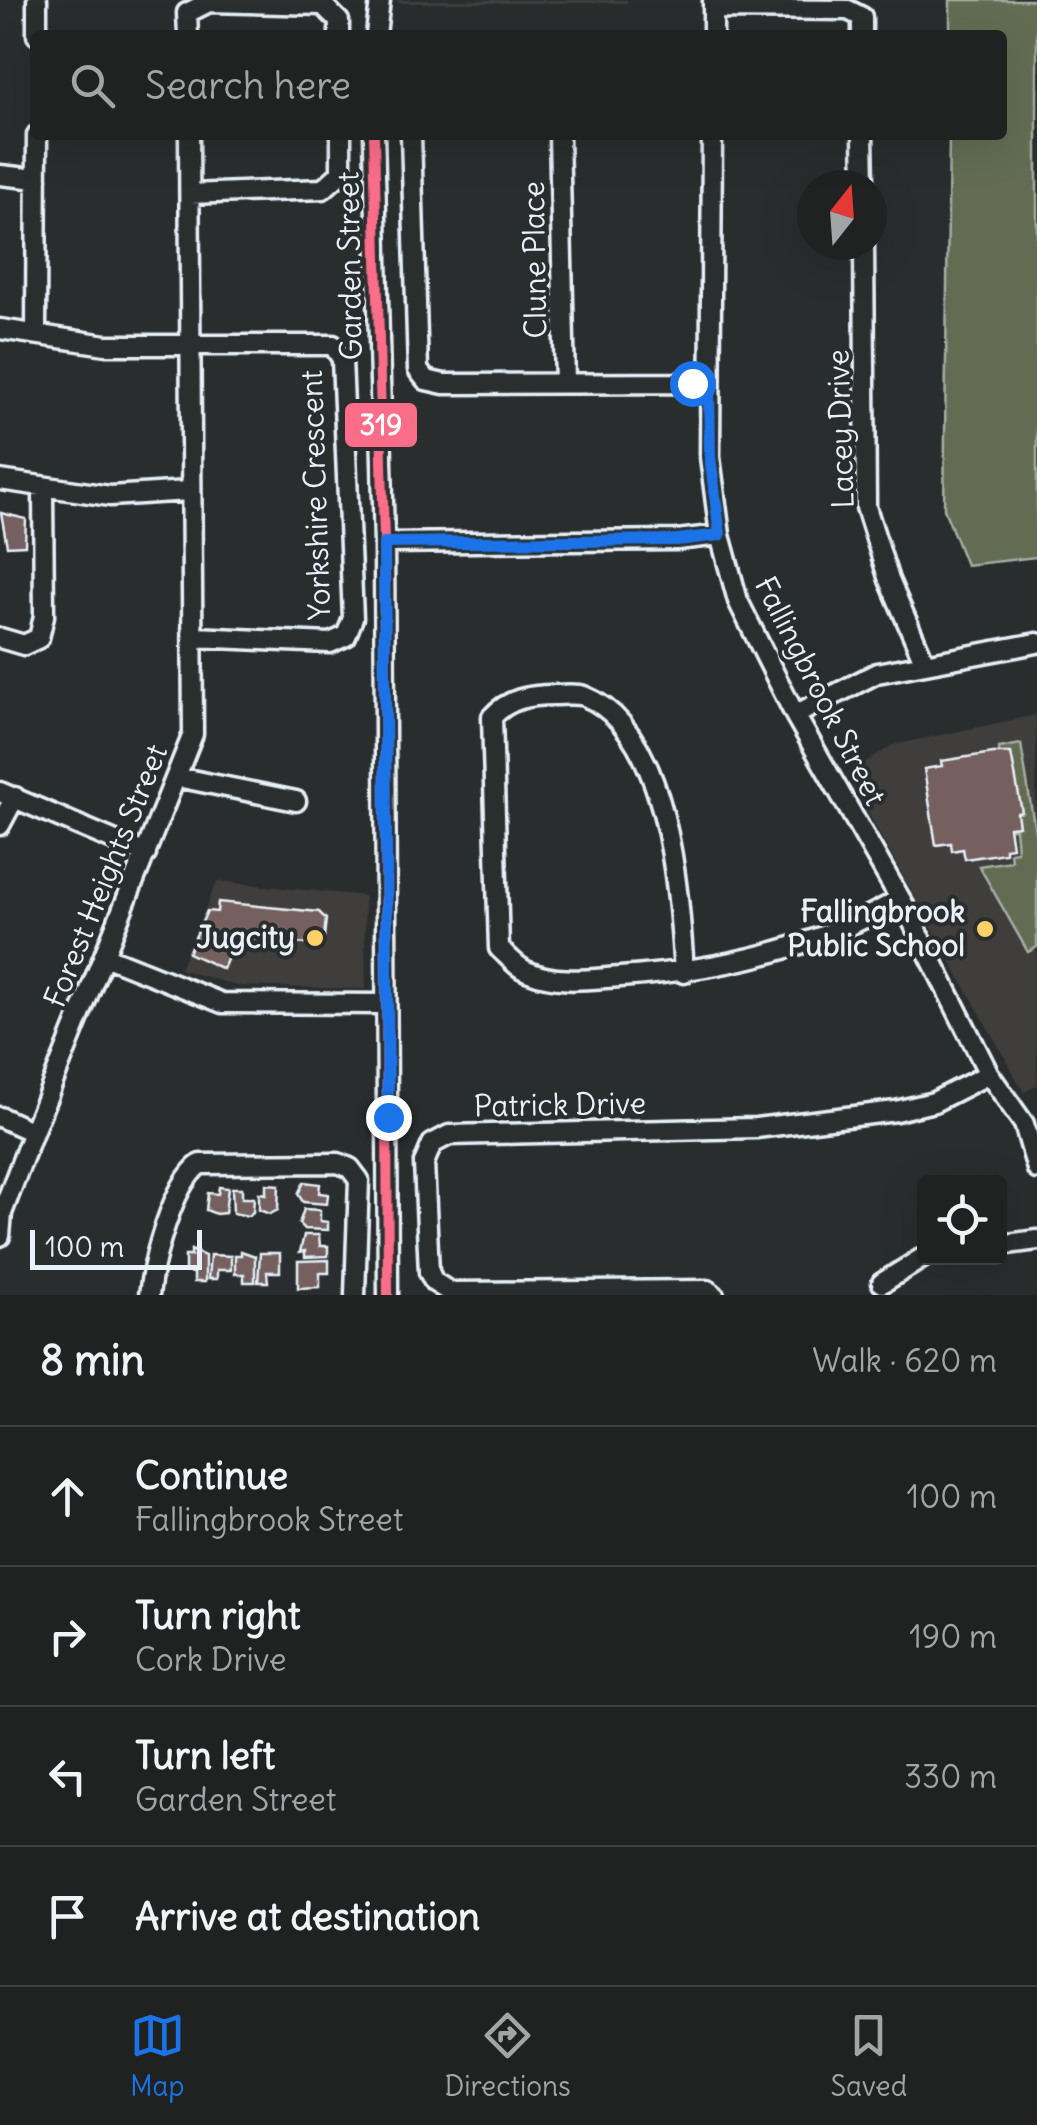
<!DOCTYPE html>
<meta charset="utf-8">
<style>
body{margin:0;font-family:Delius,sans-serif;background:#2d2f2f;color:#f1f3f6}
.controls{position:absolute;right:30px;bottom:30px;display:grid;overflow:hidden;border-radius:10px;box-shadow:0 10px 40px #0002}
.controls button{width:90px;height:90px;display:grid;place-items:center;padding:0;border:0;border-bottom:2px solid #3d3f40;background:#202222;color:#f1f3f6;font:50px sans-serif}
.compass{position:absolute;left:797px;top:170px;width:90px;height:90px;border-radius:50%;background:#202222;box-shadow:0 10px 40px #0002;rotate:17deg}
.scale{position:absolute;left:30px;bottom:25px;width:172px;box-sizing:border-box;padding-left:10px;border:5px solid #e8f1f8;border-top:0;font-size:28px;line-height:35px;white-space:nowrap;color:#e8f1f8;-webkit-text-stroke:8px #2a2d2e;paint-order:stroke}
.stop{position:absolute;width:30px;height:30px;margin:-22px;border:8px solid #1a73e8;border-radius:50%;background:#fff}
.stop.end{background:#1a73e8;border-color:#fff;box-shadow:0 2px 10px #0008}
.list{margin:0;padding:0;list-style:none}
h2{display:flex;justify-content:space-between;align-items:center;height:130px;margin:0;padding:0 40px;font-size:42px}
h2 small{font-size:32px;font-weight:400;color:#a2a4a5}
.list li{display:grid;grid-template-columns:65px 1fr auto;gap:30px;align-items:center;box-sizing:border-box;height:140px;padding:0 40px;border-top:2px solid #3d3f40}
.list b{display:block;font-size:38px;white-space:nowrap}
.list p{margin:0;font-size:32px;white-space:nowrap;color:#a2a4a5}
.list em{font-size:32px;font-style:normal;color:#a2a4a5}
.icon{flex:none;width:55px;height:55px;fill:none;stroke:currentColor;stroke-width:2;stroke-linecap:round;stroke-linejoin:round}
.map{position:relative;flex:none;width:1037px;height:1295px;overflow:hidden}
.search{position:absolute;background:#202222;box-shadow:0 10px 40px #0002;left:30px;right:30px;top:30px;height:110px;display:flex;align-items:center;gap:25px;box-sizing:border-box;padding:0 35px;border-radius:10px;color:#a2a4a5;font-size:38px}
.sheet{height:690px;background:#202222}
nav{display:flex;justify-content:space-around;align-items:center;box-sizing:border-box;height:140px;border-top:2px solid #3d3f40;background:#202222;font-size:28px;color:#a2a4a5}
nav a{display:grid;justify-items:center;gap:5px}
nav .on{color:#1a73e8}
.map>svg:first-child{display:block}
.built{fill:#403d3c}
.green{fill:#636c52;stroke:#a6aea5;stroke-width:2.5}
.building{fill:#74615e;stroke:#e8f1f8;stroke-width:2.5}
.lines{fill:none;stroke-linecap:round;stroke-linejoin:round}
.minor-casing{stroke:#e8f1f8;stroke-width:25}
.minor{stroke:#2a2d2e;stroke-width:18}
.bus-1-casing{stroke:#2a2d2e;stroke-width:18}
.bus-1{stroke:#fb6d88;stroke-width:10}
.route{stroke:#1a73e8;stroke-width:12}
.poi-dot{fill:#ffd166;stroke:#2a2d2e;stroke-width:4}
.labels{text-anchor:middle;stroke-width:8;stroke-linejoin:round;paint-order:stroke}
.street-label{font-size:30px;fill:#e8f1f8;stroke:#2a2d2e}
.poi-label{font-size:30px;font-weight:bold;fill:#e8f1f8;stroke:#2a2d2e;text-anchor:end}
.line-badge{stroke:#2a2d2e;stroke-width:4}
.badge-label{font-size:28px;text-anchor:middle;font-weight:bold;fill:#fff}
</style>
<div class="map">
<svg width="1037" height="1295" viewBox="0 0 1037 1295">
<rect width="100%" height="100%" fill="#2a2d2e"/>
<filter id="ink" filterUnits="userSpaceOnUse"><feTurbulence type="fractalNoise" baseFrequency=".01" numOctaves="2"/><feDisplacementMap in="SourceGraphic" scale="20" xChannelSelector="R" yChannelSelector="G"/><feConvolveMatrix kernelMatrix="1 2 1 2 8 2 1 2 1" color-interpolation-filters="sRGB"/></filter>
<g filter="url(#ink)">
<path class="built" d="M398,0H627V3H398Z
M1036,715L1037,1085L1024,1092L846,774L893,745Z
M217,881L364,896L366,989L237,986L180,969Z"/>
<path class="green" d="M950,0H1037V557L966,565L944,509L949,135H1002V35H950Z
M1021,744L1037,844V947L1028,952L979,866L1011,861L1010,852L1017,851L1015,828L1002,829L999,748Z"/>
<path class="building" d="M1,513L26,519L25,545L7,546Z
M993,753H1011L1022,812L1017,813L1019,826L1009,827L1012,847L1005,848V853L965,859L963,849L952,851L951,843L936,845L924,769L942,766L941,761Z
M218,902L319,912L326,919L323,946L243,937L234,943L223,969L188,953L207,911L217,912Z
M304,1182L320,1184L319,1193L328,1194L327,1204L303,1202L298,1194Z
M266,1184L279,1185L278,1210L270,1214L259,1210V1193L266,1194Z
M219,1187L228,1188L225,1213L216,1214L206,1210L208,1193L218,1194Z
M232,1188H242V1198H254L253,1212L248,1216L233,1213Z
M304,1209L320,1210V1221L328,1222V1230L304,1229L299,1224Z
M304,1235H319L320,1246H328V1256L305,1257V1251L300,1252Z
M191,1250L205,1256V1282H194V1273L185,1272V1256H191Z
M241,1251L255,1256V1282H244V1274H235V1255H241Z
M260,1253H280V1272H267L268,1282H258Z
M210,1255L231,1256V1270H217V1279H208Z
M329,1260V1273H320V1287L298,1288V1261Z"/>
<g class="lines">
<g class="minor-casing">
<path id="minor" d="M37,0V35
M713,9L848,10L862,17V35
M188,35L187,13L209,2L323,5L339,21V35
M376,35L380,0
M713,35V1
M374,135L384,543L388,1295
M411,135L418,370L426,380L444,384L709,383
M559,135L565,383
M712,135L710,457L720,535L738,601L795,715L905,907L989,1074L1024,1124L1037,1169
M863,135L864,185
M0,175L37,179
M190,194L323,189L341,173V135
M864,245L866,507L889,580L924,661
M0,329L106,345H333L342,359L353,618L346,636L330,643L194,637
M36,334L37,135
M0,480L110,496L188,491
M384,543L677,540L720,535
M0,638L24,645L39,638L44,616L43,488
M795,715L877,673L1037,643
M177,777L296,801
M0,792L146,854
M0,825L15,797
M104,956L222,1003L384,1004
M684,973C679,896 670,730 584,696C576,693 563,695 554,695C529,695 508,699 492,717L499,948C508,956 517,968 529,972C559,984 588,979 620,977C718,970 814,950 900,899
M0,1117L33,1132
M0,1236L2,1213L33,1132L193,734L189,135
M1000,1245L1037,1240
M882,1283L924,1257
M149,1295C153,1260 172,1185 200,1164L338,1163L350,1168L359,1180L355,1295
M714,1295L708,1290L450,1292L434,1282L429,1272L424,1163L432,1144L449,1135L756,1128L896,1111L934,1102L989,1074"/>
</g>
<use href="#minor" class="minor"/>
<g class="bus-1-casing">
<path id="bus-1" d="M374,135L384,543L388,1295"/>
</g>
<use href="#bus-1" class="bus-1"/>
</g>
</g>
<g class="lines" filter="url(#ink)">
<path class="route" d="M388,1117L384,543L677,540L720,535L710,456L709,383H692"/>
</g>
<g class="poi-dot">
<circle cx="985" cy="929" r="10"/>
<circle cx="315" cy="938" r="10"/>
</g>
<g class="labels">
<g class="street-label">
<text transform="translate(535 260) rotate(-91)" y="10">Clune Place</text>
<text transform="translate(350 266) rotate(-91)" y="10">Garden Street</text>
<text transform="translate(841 429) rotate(-92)" y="10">Lacey Drive</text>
<text transform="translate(316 495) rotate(-92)" y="10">Yorkshire Crescent</text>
<text transform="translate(820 691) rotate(63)" y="10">Fallingbrook Street</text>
<text transform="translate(106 876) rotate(-68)" y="10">Forest Heights Street</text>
<text transform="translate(560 1105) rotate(-1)" y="10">Patrick Drive</text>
</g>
<g class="poi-label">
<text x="965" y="922">Fallingbrook<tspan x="965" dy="34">Public School</tspan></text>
<text x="295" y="948">Jugcity</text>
</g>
</g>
<rect class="line-badge" x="343" y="401" width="76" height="48" rx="10" fill="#fb6d88"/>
<g class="badge-label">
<text x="381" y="435">319</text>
</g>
</svg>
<div class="controls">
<button><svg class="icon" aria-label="locate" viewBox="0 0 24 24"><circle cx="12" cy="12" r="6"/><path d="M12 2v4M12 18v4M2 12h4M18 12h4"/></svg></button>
</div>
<svg class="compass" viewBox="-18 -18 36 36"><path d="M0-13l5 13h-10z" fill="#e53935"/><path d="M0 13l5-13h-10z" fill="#a2a4a5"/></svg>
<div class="scale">100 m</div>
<div class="stop" style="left:692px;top:383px"></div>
<div class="stop end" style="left:388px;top:1117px"></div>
<div class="search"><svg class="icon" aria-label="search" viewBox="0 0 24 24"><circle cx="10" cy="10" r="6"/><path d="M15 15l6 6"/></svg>Search here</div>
</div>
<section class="sheet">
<h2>8 min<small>Walk · 620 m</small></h2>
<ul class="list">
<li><svg class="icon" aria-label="ahead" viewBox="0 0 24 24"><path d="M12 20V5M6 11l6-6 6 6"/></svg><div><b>Continue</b><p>Fallingbrook Street</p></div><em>100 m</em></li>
<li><svg class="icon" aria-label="right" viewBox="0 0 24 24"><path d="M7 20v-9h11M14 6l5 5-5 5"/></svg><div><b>Turn right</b><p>Cork Drive</p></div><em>190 m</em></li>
<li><svg class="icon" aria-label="left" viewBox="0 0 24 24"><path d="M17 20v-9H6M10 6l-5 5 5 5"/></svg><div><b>Turn left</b><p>Garden Street</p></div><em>330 m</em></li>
<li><svg class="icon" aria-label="arrive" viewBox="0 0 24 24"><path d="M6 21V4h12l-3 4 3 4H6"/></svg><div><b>Arrive at destination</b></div></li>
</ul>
</section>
<nav>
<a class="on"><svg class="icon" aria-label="map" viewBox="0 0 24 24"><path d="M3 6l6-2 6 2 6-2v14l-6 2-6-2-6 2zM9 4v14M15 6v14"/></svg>Map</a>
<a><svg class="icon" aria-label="directions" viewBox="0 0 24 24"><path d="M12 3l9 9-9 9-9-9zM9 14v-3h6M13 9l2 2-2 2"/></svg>Directions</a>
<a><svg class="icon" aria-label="saved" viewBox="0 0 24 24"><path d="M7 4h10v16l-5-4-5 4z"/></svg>Saved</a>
</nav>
